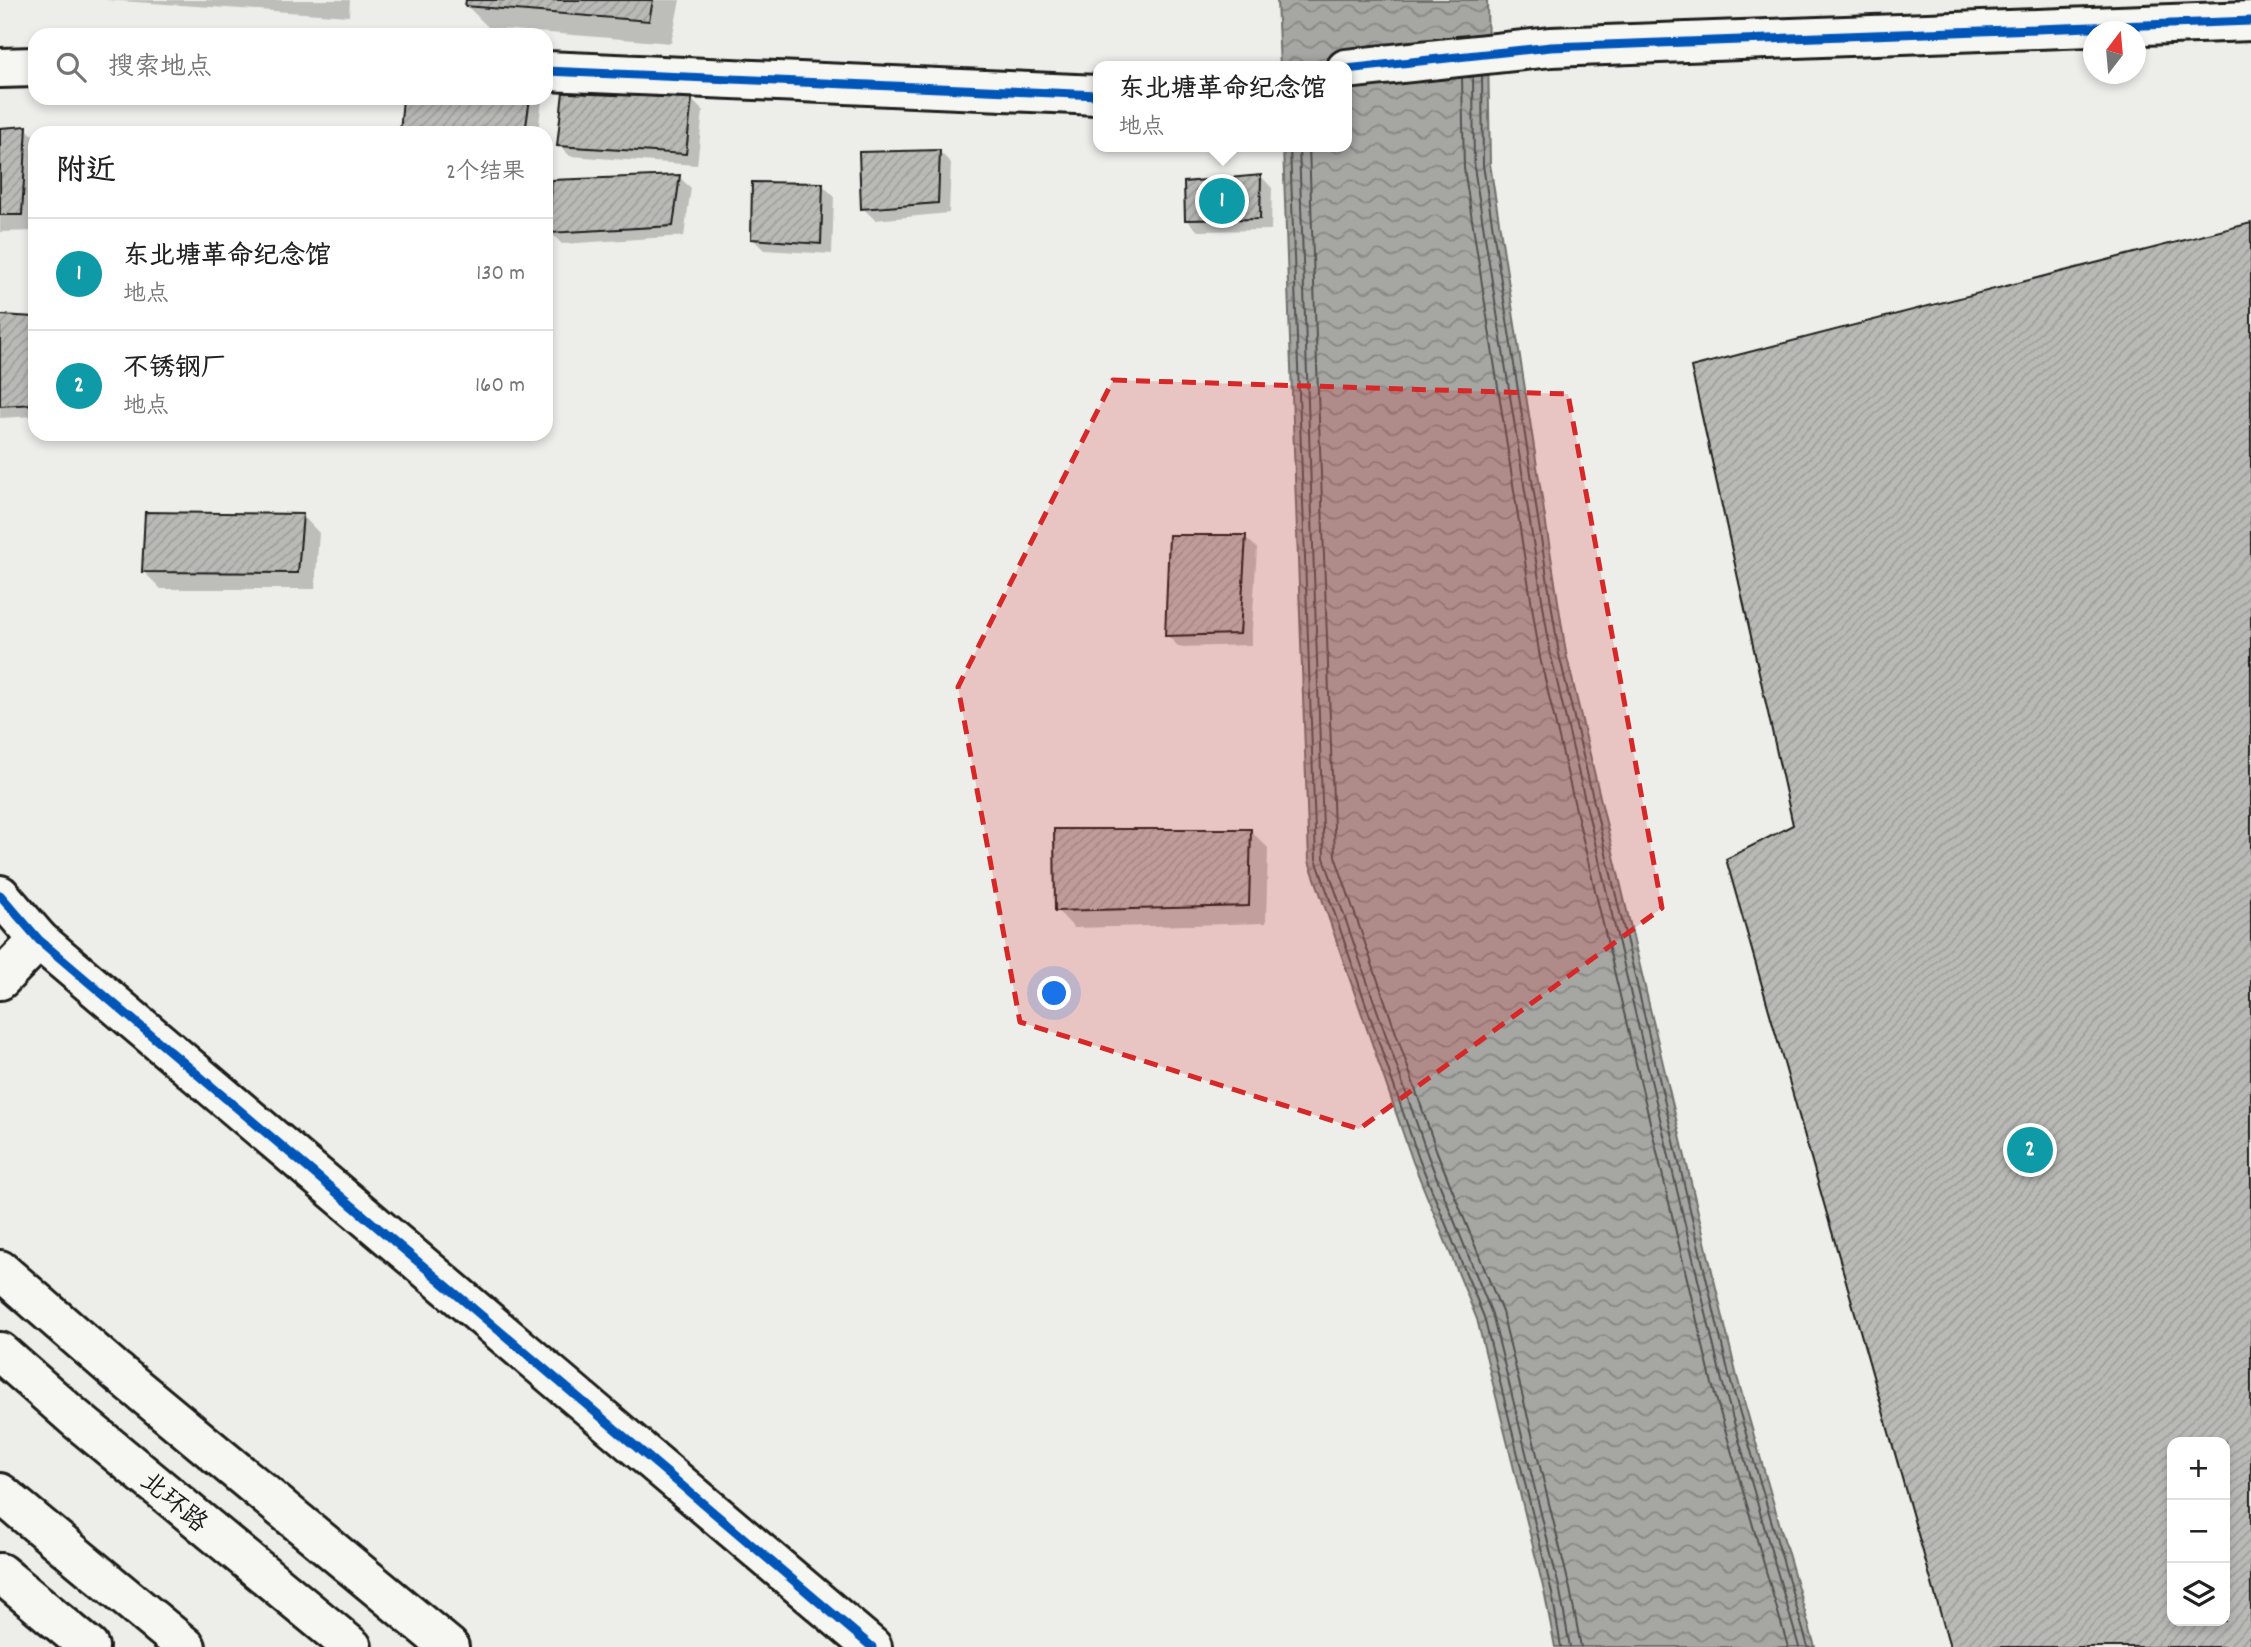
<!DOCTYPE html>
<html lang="zh">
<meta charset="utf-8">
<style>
body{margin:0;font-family:Dekko,"LXGW WenKai TC",sans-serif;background:#f6f6f6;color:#222}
.controls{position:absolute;right:21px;bottom:21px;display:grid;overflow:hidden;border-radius:14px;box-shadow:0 4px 10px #0003}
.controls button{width:63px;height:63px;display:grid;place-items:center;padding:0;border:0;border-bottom:2px solid #e0e0e0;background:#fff;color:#222;font:35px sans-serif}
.compass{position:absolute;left:2083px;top:21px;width:63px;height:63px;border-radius:50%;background:#fff;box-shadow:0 4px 10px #0003;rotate:16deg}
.you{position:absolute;left:1055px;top:994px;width:24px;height:24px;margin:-18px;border:5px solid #fff;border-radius:50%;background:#1a73e8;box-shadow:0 0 0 10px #1a73e833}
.badge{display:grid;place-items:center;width:46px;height:46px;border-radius:50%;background:#7c3aed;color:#fff;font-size:23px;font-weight:700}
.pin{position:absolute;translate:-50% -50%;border:4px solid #fff;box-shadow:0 2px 7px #0006}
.popup{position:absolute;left:1093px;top:61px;width:259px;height:91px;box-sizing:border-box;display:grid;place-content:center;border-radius:14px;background:#fff;filter:drop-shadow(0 2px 5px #0005);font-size:23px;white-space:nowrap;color:#767676}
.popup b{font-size:26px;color:#222}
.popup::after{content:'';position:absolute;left:50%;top:100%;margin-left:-14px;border:14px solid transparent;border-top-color:#fff}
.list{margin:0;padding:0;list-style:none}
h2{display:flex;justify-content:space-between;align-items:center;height:91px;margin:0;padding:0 28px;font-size:30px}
h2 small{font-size:23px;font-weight:400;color:#767676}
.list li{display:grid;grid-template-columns:46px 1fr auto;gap:21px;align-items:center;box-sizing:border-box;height:112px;padding:0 28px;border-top:2px solid #e0e0e0}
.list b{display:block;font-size:26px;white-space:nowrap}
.list p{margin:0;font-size:23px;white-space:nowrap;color:#767676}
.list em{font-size:23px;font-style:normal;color:#767676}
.icon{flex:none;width:38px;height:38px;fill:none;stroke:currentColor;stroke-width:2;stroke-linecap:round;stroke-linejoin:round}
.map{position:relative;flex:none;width:2251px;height:1647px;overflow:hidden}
.search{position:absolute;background:#fff;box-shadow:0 4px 10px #0003;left:28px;top:28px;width:525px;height:77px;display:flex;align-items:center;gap:18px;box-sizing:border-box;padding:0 24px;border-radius:21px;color:#767676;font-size:26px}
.panel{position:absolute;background:#fff;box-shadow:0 4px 10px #0003;left:28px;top:126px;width:525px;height:315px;border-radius:21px}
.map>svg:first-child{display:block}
.water{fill:url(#water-waves);stroke:#6f6f6d;stroke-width:2}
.shadow{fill:#0003;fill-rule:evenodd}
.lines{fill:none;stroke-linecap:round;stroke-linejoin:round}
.shore{stroke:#535352;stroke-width:2}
.building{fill:url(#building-hatch);stroke:#1c1c1c;stroke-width:2;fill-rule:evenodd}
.street-casing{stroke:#1c1c1c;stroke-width:44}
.secondary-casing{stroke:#1c1c1c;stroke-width:44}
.highway-casing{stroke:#1c1c1c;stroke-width:44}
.street{stroke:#f6f6f2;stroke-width:38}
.secondary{stroke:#f6f6f2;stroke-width:38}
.highway{stroke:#f6f6f2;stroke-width:38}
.cycleway-casing{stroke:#f6f6f2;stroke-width:13}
.cycleway{stroke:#0057b8;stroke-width:9}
.marked{fill:#d62828;fill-opacity:0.2;stroke:#d62828;stroke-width:5;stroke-dasharray:14 9;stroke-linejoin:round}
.labels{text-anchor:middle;stroke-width:7;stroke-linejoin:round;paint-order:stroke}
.street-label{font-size:26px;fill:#1c1c1c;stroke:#f6f6f2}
</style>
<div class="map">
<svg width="2251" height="1647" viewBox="0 0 2251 1647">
<defs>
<pattern id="water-waves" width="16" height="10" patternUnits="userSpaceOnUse" patternTransform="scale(1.75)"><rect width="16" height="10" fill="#a6a6a3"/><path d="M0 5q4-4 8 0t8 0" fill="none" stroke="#868684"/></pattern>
<pattern id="building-hatch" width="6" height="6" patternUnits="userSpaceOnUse" patternTransform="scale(1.75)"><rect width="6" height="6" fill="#b9b9b6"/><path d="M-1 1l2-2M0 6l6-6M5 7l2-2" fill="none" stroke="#9e9e9c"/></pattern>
</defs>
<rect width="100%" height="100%" fill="#edede9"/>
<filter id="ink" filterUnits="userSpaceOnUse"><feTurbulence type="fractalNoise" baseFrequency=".0143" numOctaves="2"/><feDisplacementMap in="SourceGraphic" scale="14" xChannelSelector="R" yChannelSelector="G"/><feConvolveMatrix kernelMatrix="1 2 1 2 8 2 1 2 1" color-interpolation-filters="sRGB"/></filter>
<g filter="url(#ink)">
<path class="water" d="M1277,0H1487L1490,164L1566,653L1737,1377L1815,1647H1555L1545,1595L1477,1319L1413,1162L1309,861L1283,147H1346V66H1280Z"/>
<path class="shadow" d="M105,0H350L349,16Z
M467,0H680L671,43L489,28L467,6Z
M405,98H540L542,100L538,133H402Z
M692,100L703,111L697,165L570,156L559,145Z
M26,128L35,137V231L0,232V129Z
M940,152L951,163L949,213L875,220L863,208Z
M1261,176L1272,188L1271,230L1198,231L1186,219Z
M679,177L691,188L684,236L562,244L550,232Z
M822,185L834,196L832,254L764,250L753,239Z
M2251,224V1647H1952L1795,826ZM2172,1442H2225V1621H2172Z
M0,317L35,319V416L0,418Z
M302,515L319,533L315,589H161L144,572Z
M1245,537L1257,548L1251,645L1179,647L1167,635Z
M1251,831L1268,848L1266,923L1074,928L1057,910Z"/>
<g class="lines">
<path class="shore" d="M1482,76L1483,165L1559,654L1730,1379L1808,1647
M1473,77L1474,167L1551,656L1722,1381L1799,1647
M1462,78L1464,168L1540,658L1712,1384L1788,1647
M1290,147L1316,859L1419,1159L1484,1317L1552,1593L1561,1647
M1299,147L1324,858L1428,1156L1492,1314L1560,1591L1570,1647
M1309,147L1335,856L1437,1152L1502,1312L1570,1589L1581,1647"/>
</g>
<path class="building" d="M466,0H653L649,21L465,6Z
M563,92L692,98L686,154L557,146Z
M403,98H530L525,133H400Z
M27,126L22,215H0V128Z
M940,150L938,203L861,209L859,152Z
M680,175L673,226L549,233L552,180Z
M1261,175L1260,219L1185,220L1184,182Z
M752,182L823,183L821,244L751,239Z
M2251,223V1647H1950L1726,859L1793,825L1691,367ZM2172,1442H2225V1621H2172Z
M0,315L35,317V404L0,406Z
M145,512L303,514L298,573L142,572Z
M1169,535H1246L1240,634L1165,636Z
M1054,829H1251L1249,906L1055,911Z"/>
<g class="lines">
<g class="street-casing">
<path id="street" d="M0,895L39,940L872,1647"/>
</g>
<g class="secondary-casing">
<path id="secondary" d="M0,68L35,67
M1346,69L1551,47L2251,21
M546,71L1098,95"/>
</g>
<g class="highway-casing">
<path id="highway" d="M0,980L39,940
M0,1270L116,1371L449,1647
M0,1352L76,1419L352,1647
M0,1493L186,1647
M0,1573L89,1647"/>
</g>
<use href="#street" class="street"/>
<use href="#secondary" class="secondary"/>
<use href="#highway" class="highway"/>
<g class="cycleway-casing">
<path id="cycleway" d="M1346,69L1551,47L2251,21
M546,71L1098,95
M0,895L39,940L872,1647"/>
</g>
<use href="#cycleway" class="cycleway"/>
</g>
</g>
<path class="marked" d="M1113,380L1568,394L1662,908L1359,1129L1020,1022L958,687Z"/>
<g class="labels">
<g class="street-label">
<text transform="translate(175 1501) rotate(40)" y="9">北环路</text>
</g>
</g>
</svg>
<div class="controls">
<button>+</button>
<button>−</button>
<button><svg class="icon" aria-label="layers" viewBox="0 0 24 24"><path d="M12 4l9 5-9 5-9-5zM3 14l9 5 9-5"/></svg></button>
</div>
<svg class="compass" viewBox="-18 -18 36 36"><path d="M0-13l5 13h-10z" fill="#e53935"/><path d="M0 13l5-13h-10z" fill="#767676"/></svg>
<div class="you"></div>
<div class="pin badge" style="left:1222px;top:201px;background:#0f9aa8">1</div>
<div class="popup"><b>东北塘革命纪念馆</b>地点</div>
<div class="pin badge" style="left:2030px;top:1150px;background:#0f9aa8">2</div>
<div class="search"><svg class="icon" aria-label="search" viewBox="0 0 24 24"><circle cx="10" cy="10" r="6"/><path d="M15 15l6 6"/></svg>搜索地点</div>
<section class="panel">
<h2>附近<small>2个结果</small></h2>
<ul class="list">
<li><span class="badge" style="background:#0f9aa8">1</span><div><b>东北塘革命纪念馆</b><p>地点</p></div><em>130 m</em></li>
<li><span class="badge" style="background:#0f9aa8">2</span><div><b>不锈钢厂</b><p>地点</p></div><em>160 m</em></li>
</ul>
</section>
</div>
